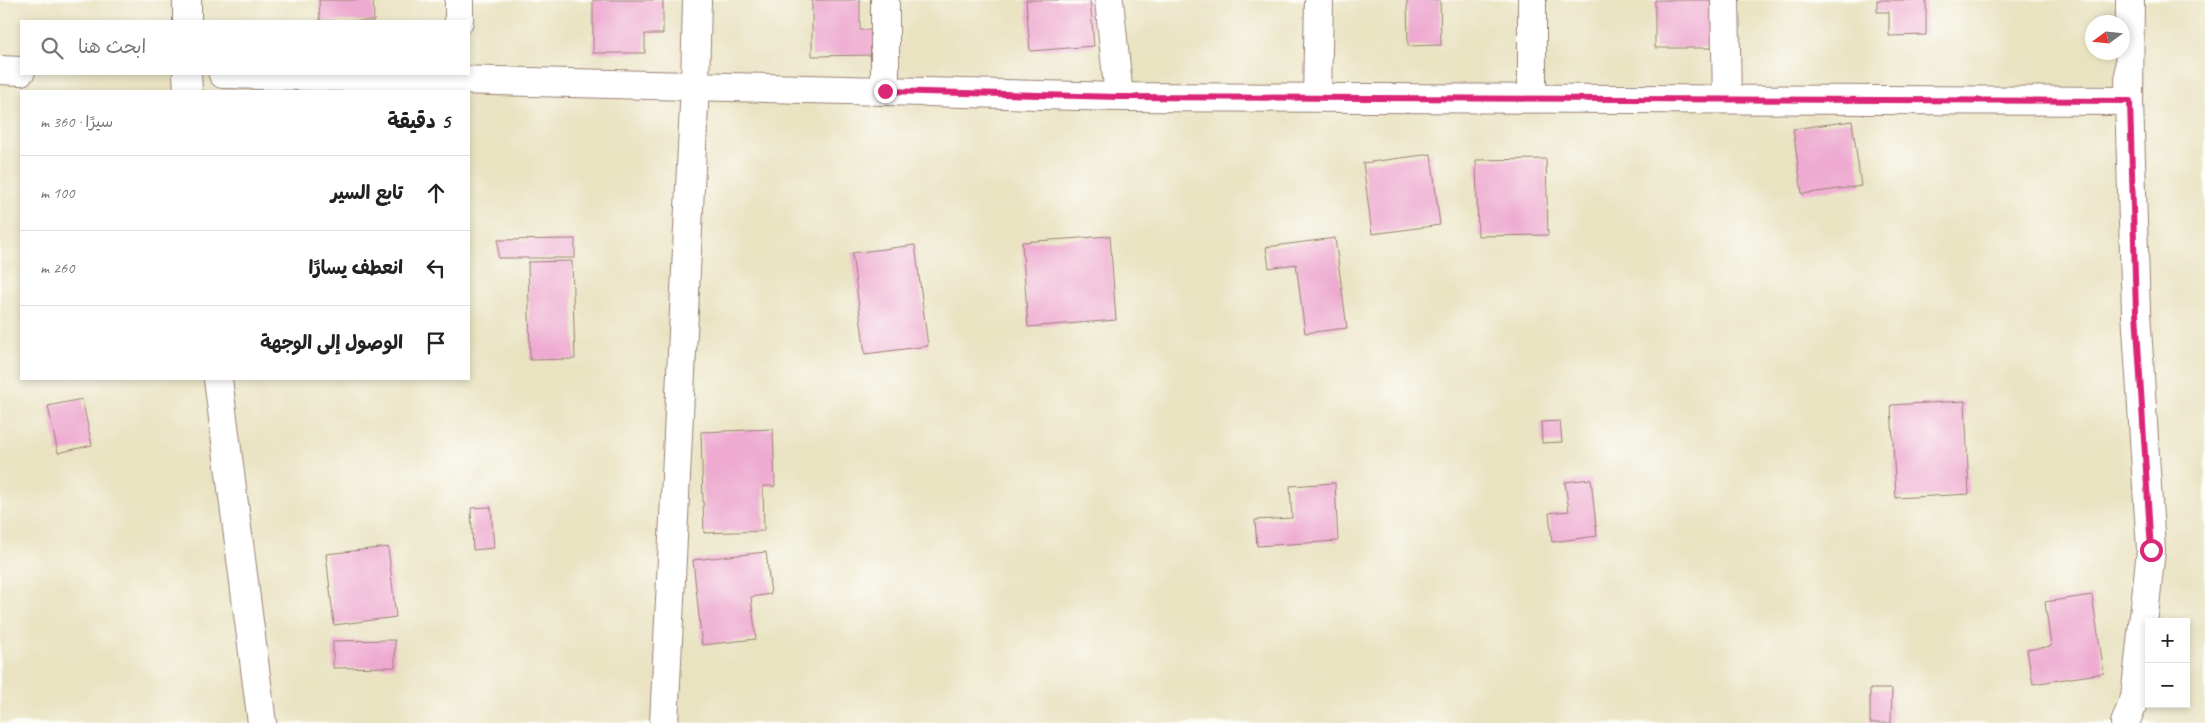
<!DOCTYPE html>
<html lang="ar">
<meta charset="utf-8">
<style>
body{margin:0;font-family:Caveat,"Playpen Sans Arabic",sans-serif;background:#f6f6f6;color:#222;direction:rtl}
.controls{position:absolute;right:15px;bottom:15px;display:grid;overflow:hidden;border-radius:0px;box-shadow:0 2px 8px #0003}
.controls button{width:45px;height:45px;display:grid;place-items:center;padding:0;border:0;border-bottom:1px solid #e0e0e0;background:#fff;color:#222;font:25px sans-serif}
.compass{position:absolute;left:2085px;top:15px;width:45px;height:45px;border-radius:50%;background:#fff;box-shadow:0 2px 8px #0003;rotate:255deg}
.stop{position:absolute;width:15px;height:15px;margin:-11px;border:4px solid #db2777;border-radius:50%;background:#fff}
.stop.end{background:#db2777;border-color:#fff;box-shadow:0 1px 5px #0008}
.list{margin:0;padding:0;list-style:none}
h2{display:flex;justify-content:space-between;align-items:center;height:65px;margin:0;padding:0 20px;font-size:21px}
h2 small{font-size:16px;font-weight:400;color:#767676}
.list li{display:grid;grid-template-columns:32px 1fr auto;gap:15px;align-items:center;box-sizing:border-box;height:75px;padding:0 20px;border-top:1px solid #e0e0e0}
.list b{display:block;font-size:19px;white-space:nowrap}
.list em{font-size:16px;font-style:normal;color:#767676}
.icon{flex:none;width:28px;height:28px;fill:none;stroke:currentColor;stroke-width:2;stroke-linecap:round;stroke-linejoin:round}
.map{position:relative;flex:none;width:2205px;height:723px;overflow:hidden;direction:ltr}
.search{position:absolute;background:#fff;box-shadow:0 2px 8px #0003;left:20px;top:20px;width:450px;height:55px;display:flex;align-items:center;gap:12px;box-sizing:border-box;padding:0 18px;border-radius:0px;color:#767676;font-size:19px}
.panel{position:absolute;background:#fff;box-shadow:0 2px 8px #0003;left:20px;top:90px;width:450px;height:290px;border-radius:0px;direction:rtl}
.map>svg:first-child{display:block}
.building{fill:#eeaad0}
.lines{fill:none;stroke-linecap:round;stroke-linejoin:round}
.minor-casing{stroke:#9a8176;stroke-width:30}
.minor{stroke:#fff;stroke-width:28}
.route{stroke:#db2777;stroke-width:6}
</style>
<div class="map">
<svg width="2205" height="723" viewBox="0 0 2205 723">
<rect width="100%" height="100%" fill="#fdfcf7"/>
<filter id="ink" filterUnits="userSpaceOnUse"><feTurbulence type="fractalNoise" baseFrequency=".02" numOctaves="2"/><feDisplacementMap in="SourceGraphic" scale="10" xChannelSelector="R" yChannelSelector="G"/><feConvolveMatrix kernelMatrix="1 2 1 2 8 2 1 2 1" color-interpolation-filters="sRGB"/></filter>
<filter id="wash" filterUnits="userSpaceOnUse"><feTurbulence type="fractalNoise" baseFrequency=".0096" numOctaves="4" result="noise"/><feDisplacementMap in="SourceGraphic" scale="20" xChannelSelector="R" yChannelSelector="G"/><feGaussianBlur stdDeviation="1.12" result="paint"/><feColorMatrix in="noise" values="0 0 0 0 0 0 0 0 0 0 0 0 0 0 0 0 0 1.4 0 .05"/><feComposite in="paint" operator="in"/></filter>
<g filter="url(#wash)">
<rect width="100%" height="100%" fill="#e9e3c2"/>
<g id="blocks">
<path class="building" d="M319,0H373L374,21H320Z
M593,0H663V34H645V53H593Z
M812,0H860V30H874L875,55L812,56Z
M1026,0H1090L1094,46L1030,51Z
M1407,0H1440L1441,45L1408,46Z
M1655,0H1711L1712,48H1655Z
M1877,0H1926V35L1889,36V12H1877Z
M1852,121L1861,186L1802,194L1793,129Z
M1431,154L1440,225L1372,234L1363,163Z
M1546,159L1548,235L1478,236L1476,160Z
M1110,236L1116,320L1028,327L1022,242Z
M1335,238L1347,328L1305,333L1296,264L1269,268L1266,247Z
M575,239V258H498V240Z
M915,245L928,346L865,354L852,253Z
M572,261L575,359L530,360L528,262Z
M82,399L92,445L58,453L48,406Z
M1965,401L1969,494L1896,498L1891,405Z
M1560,421L1562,442L1542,443L1541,422Z
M773,429L775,486H763L764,531L704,533L701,432Z
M1591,479L1597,536L1552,542L1549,513L1569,511L1565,482Z
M1335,483L1338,541L1257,546L1255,520L1292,518L1290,486Z
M491,507L494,548L473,550L471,508Z
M388,547L396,617L334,625L326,554Z
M766,552L771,594L751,597L756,639L702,645L693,560Z
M2092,595L2104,673L2033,684L2027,650L2051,646L2045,602Z
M395,640V667L333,668V641Z
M1870,689H1892L1891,723H1870Z"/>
</g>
</g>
<g filter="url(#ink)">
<use href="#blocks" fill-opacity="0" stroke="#9a8176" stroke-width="1"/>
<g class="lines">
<g class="minor-casing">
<path id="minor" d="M1109,0L1119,97
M1532,0V98
M1725,0L1727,99
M187,21V0
M459,21V0
M0,70L21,71
M187,74L188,91
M223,74L1119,97L2129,101
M885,91V0
M1317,97L1319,0
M218,379L262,723
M664,723L695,85L697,0
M2125,723L2135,698L2151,550L2136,312L2129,101L2130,0"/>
</g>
<use href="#minor" class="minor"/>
</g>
</g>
<g class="lines" filter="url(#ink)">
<path class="route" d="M885,91L1119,97L2130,101L2136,312L2151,550"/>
</g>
</svg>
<div class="controls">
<button>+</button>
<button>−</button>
</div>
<svg class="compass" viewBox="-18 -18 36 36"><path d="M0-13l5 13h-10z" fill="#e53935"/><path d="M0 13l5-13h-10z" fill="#767676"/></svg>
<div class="stop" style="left:2151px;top:550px"></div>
<div class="stop end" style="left:885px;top:91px"></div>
<div class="search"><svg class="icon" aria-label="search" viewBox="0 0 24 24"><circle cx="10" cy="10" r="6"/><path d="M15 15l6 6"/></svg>ابحث هنا</div>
<section class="panel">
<h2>5 دقيقة<small>سيرًا · 360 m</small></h2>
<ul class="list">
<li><svg class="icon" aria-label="ahead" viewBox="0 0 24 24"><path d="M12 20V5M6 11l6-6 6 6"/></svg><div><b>تابع السير</b></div><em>100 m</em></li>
<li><svg class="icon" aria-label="left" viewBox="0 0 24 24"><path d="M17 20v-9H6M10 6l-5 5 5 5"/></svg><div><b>انعطف يسارًا</b></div><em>260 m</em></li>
<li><svg class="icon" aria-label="arrive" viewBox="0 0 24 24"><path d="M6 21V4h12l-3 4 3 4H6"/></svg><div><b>الوصول إلى الوجهة</b></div></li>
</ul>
</section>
</div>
